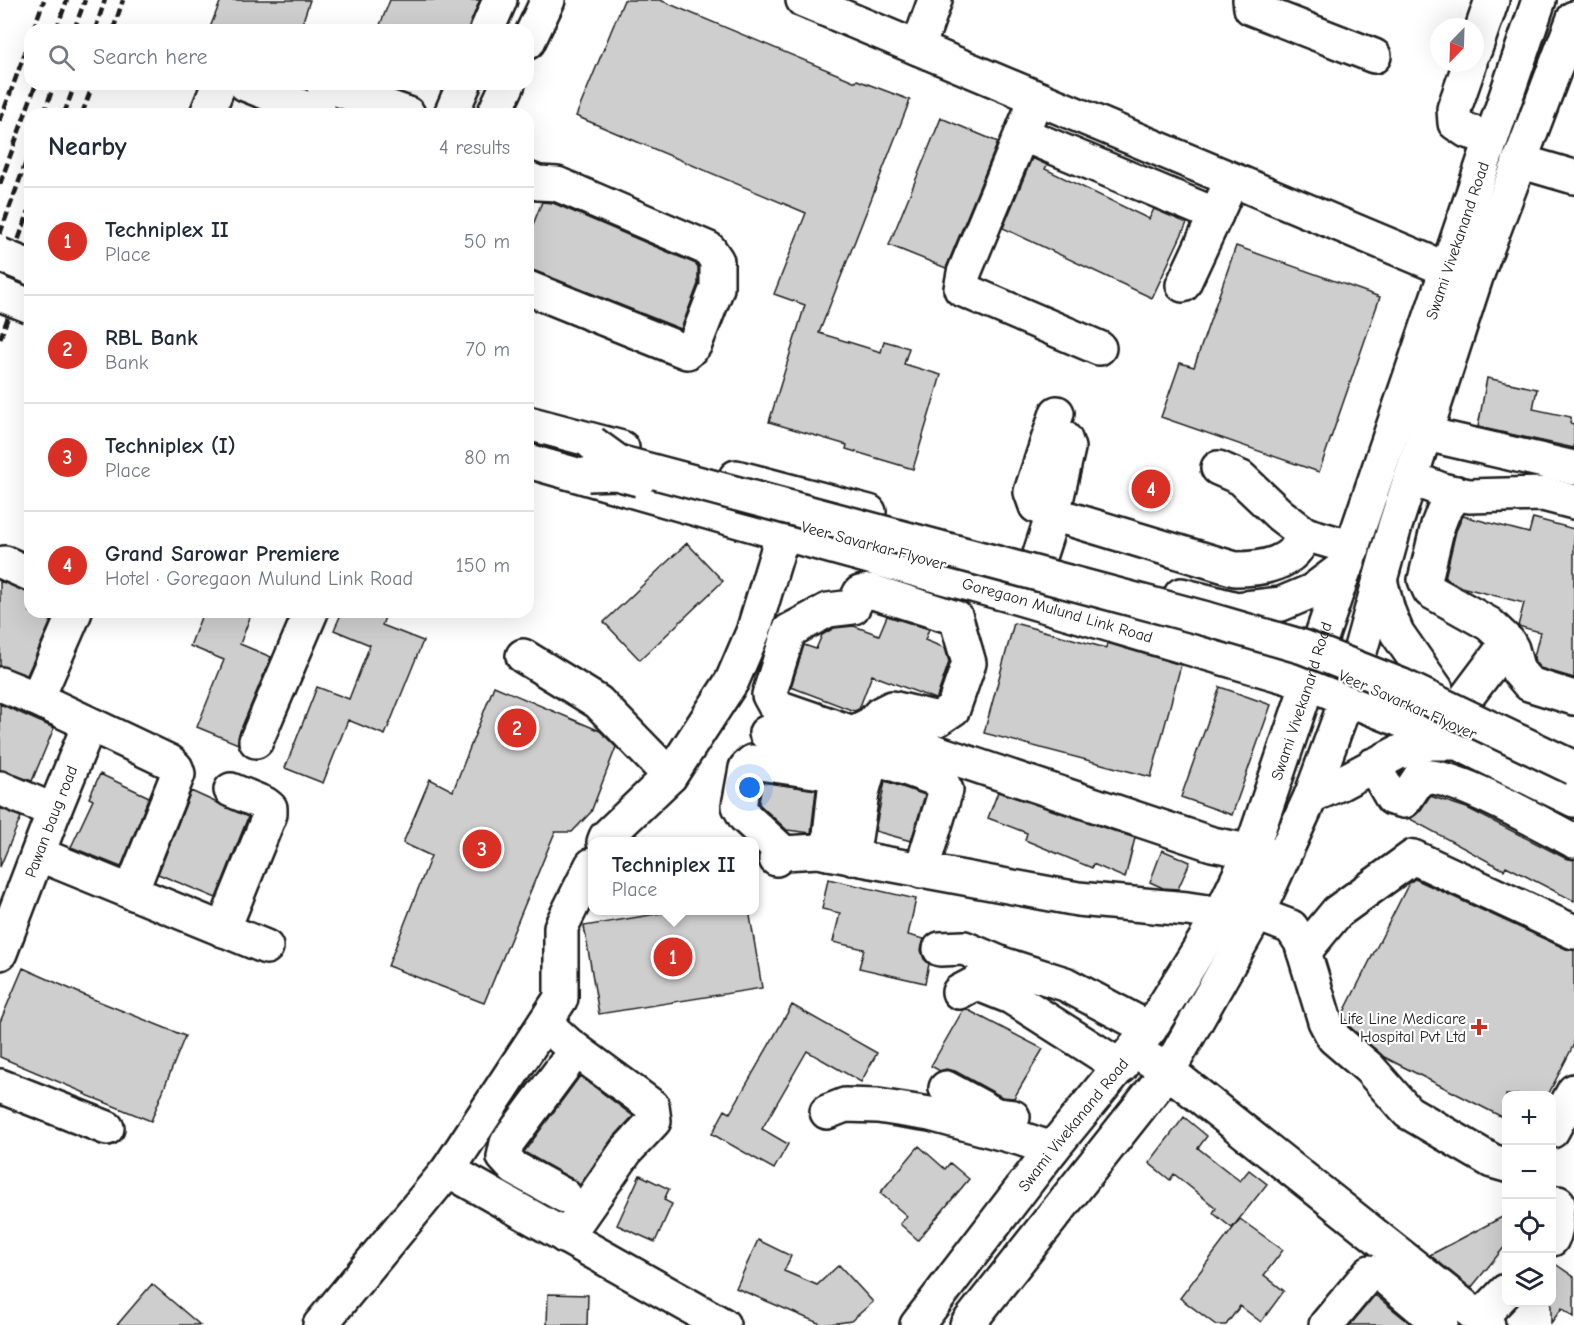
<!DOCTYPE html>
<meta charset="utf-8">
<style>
body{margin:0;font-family:"Comic Neue",sans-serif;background:#f6f6f7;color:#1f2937}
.controls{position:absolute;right:18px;bottom:18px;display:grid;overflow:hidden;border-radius:12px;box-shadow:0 6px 24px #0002}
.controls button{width:54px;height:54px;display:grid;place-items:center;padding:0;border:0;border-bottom:2px solid #e0e1e3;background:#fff;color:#1f2937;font:30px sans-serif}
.compass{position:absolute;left:1430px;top:18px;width:54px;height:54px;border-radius:50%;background:#fff;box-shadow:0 6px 24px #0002;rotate:203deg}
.you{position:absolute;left:750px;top:788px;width:21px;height:21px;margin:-15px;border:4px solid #fff;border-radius:50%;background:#1a73e8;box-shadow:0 0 0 9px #1a73e833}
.badge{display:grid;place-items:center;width:39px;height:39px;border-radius:50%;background:#d93025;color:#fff;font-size:20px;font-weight:700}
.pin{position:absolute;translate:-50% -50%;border:3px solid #fff;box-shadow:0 2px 6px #0006}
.popup{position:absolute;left:588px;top:837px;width:171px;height:78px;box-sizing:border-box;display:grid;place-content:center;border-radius:12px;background:#fff;filter:drop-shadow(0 2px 4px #0005);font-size:20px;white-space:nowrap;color:#747a83}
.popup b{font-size:22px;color:#1f2937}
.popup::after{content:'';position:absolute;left:50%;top:100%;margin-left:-12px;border:12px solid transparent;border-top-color:#fff}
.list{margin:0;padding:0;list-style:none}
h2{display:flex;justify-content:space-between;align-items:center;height:78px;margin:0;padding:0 24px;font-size:26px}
h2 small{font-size:20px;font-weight:400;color:#747a83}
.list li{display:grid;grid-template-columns:39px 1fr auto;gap:18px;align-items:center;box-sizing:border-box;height:108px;padding:0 24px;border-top:2px solid #e0e1e3}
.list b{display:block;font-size:22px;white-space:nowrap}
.list p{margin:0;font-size:20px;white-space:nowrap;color:#747a83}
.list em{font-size:20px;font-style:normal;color:#747a83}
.icon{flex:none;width:33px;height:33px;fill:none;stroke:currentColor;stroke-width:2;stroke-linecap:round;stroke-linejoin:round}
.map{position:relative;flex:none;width:1574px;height:1325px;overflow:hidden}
.search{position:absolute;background:#fff;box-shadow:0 6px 24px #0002;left:24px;top:24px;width:510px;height:66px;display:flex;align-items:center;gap:15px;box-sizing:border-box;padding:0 21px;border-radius:18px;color:#747a83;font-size:22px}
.panel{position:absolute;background:#fff;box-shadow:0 6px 24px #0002;left:24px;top:108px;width:510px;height:510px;border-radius:18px}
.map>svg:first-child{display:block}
.building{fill:#cecece;stroke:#1c1c1c;stroke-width:1.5}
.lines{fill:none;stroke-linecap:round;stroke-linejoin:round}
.minor-casing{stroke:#1c1c1c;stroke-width:38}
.major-casing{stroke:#1c1c1c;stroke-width:38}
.minor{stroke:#fff;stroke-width:33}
.major{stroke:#fff;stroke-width:33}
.rail{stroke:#1c1c1c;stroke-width:4.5;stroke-dasharray:9 4.5;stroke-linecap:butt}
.major-bridge-casing{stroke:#1c1c1c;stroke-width:38;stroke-linecap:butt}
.major-bridge{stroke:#fff;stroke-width:33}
.poi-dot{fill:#c8321e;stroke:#fff;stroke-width:2}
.labels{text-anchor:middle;stroke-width:4.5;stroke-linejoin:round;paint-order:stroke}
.street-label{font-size:16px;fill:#1c1c1c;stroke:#fff}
.poi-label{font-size:16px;fill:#1c1c1c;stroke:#fff;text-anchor:end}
</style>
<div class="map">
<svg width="1574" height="1325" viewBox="0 0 1574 1325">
<rect width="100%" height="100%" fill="#fff"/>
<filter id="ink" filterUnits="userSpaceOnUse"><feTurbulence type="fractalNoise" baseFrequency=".0167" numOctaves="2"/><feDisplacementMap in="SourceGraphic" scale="12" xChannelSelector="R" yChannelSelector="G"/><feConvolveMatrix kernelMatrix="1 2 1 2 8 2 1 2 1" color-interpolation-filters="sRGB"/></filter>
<g filter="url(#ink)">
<path class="building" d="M221,0H310L300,30H209Z
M390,0H480L468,30H378Z
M624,0H660L856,82L857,80L910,100L819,333L881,352L884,341L909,348L904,364L941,375L913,469L846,449L847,445L769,422L805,305L774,294L806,213L576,116Z
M941,118L998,142L946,268L889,245Z
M1032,158L1047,165L1045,169L1149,219L1154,209L1187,223L1152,298L1003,228Z
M542,202L553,203L696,264L698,267V284L681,329L535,271L528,270V237Z
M1236,246L1380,297L1319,472L1161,417L1180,363L1194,367Z
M1487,378L1537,389L1533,409L1571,417L1570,423L1574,424V448L1478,427Z
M1463,516L1529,533L1533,518L1574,529V678L1540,668L1535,662L1534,657L1540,632L1518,626L1524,603L1461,587L1445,578L1456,531Z
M687,543L723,581L640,660L604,622Z
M0,581L30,592V612H55L27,675L0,666Z
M203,612H252L240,644L271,657L239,734L238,744L197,727L224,660L190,646Z
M342,612H387L382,625L423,641L385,735L348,720L323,783L285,768L317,687L349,699L370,645L334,630Z
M887,616L929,629L925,640L945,648L949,662L937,697L935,699L872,675L859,709L854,711L791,687L804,645L816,649L822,635L834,628L854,626L879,635Z
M1014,623L1106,648L1107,643L1181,665L1151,777L984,733Z
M494,686L600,731L616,747L591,812L572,832H555L484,1003L388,966L431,856L403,843L430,779L453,791Z
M1220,687L1271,705L1232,815L1181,797Z
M0,704L54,728L32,781L0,770Z
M100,774L149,797L121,867L71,847L93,800L89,798Z
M885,781L925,795L911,841L875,831Z
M762,782L816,790L811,833L787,830L760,805L759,803Z
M191,791L248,817L216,898L158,874Z
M998,792L1135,838L1125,878L1093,864L1092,868L1025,840L1027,833L988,818Z
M1430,796L1467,808L1565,858L1574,860V901L1506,866L1504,870L1410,819L1420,811Z
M0,808L21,817L0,867Z
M1162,850L1190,862L1178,889L1163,888L1150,882Z
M828,879L916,899L908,935L924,939L921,950L924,959L929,964L925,983L859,968L864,949L833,942L840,913L822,909Z
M1415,879L1566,949L1574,950V1044L1548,1095H1506V1119L1384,1057L1349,1026L1343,1014L1409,883Z
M680,910H749L762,988L599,1014L584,926Z
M23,968L93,999L185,1036L151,1121L84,1094L85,1093L0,1057V1022Z
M792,1005L877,1053L861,1082L807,1051L762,1129L788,1144L774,1169L712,1134L725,1110L730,1113Z
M966,1009L1043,1049L1014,1098L1002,1097L955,1071L946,1069L940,1071L931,1066L963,1010Z
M580,1076L633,1116L611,1140L580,1185L574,1180L524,1152Z
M1184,1117L1207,1136L1198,1148L1240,1181L1249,1170L1267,1184L1232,1228L1213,1213L1216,1208L1174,1174L1170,1180L1149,1163Z
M919,1146L945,1169L950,1163L969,1179L918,1240L900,1224L907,1216L880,1193Z
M640,1175L669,1189L664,1200L672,1204L655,1242L617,1225Z
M1506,1215V1245L1471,1288L1430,1255Z
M1240,1219L1283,1250L1264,1275L1284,1291L1261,1322L1240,1306L1226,1325H1216L1180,1298Z
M758,1240L791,1256L784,1271L817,1285L839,1265L873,1302L851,1321L823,1325L736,1288Z
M1551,1261L1574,1277V1317L1562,1308L1551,1323Z
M152,1284L200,1325H117Z
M548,1294L588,1295L587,1325H547Z
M1375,1295L1412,1325H1350Z"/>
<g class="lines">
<g class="minor-casing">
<g id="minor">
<path d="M803,0L1446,269L1474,277"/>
<path d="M1250,0L1251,8L1374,56"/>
<path d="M487,30L500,0"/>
<path d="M528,42L548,0"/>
<path d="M918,48L935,0"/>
<path d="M1475,49L1492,0"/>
<path d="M1470,63L1454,109L1455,123L1467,131L1491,138"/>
<path d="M245,84L320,114"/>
<path d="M323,84L408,114"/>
<path d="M1036,99L964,273L961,289L1099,348"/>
<path d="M207,114L219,84"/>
<path d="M451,114L464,84"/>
<path d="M494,114L508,84"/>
<path d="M1022,134L1216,215"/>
<path d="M1519,161L1574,177"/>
<path d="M528,179L538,183L557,184L709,249L717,261V288L695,344L687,352L528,288"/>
<path d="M1183,285L1225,195"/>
<path d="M1057,413L1031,492L1036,506L1053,514L1235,569C1264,569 1294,564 1305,534"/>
<path d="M1426,434L1574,468"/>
<path d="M1218,468L1241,478L1280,515L1305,534L1353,548"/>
<path d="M1411,478L1442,490L1469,496L1543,494L1574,502"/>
<path d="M1457,493L1443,512L1438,525L1425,580L1430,591L1489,624L1508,642L1512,649L1518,671L1529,684L1574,698"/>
<path d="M1039,557L1053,514L1068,448L1065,439L1053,429"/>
<path d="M5,563L30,574"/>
<path d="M870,591L956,618L969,663L953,709L938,719L892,708L880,714L871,724L853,733L775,706L769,695L789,631L828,610L853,607L860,593Z"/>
<path d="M523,656L598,702L670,776"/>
<path d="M0,684L37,699L170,762L176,768L178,774L131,892"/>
<path d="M37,699L75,612"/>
<path d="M1463,702L1508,642"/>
<path d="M766,733L850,759L882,734L1212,844L1279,857"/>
<path d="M256,741L311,612"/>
<path d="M1373,765L1392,798L1404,801L1420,777C1451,771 1543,825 1574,841"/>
<path d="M0,788L54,811"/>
<path d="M604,842L606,837L670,776L732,681L753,632L780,543L785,534"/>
<path d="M784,853L745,817L739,806L746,768L752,762L828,773L836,780L828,853"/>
<path d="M38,854L266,947"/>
<path d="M852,858L862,793L870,764L877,758L941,781L946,790L921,871"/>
<path d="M776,859L784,853L818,851L1078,899L1187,909L1221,914"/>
<path d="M1257,914L1291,927L1301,942L1325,1021L1334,1038L1369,1068L1408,1112L1492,1161L1506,1165"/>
<path d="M223,930L270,814V808L265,804L231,790"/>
<path d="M940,949L964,948L1002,964L1065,984L1150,1029"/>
<path d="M1304,952L1337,912L1413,857L1574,932"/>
<path id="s1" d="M0,953L54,811L89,725"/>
<path d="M959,992L976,983L1011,997L1121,1067"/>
<path d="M545,1023L568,1044L652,1106L654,1121L626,1151L566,1237"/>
<path d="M1134,1050L1168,1071L1488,1325"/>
<path d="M0,1086L107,1128"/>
<path d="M946,1088L996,1115L1013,1117"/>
<path d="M827,1112L845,1105L878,1106L930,1114L1019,1138L1052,1149"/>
<path d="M1552,1131L1574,1091"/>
<path d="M448,1170L723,1325"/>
<path d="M565,1196L514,1168L504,1157L507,1143L576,1050"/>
<path d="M1552,1239C1559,1227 1554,1216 1558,1203"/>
<path d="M1480,1318L1506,1291"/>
<path d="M320,1325L448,1170L561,998V927L592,865"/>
<path d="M1326,1325L1370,1272L1382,1275L1441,1325"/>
</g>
</g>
<g class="major-casing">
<g id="major">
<path d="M528,423L622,448"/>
<path id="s2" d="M528,461L785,534L1009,595L1308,683L1458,743L1574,800"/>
<path d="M736,477L869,512"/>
<path d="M1380,580L1388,611L1397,633L1436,689"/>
<path d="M1181,595L1237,609L1281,604L1312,591L1348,564"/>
<path d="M1311,796L1341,783L1397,753L1430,743H1453"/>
<path id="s3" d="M917,1325L1052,1149L1150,1029L1221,914L1251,851L1308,683L1321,638L1539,0"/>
<path d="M967,1325L1168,1071L1257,914L1311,796L1347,698L1395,526L1476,277L1574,18"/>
</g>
</g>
<use href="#minor" class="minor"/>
<use href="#major" class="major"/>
<path class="rail" d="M33,30L44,0
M56,30L67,0
M74,30L85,0
M95,30L105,0
M113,30L123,0
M44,114L54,84
M64,114L75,84
M82,114L93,84
M0,121L30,39
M0,184L36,84
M0,234L30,151
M0,290L30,208
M0,339L30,257"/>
<g class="major-bridge-casing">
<path id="major-bridge" d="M0,255L30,267
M0,294L30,306
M592,443L618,462L1207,619L1303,647L1400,685L1574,768
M588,474L616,473L639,479"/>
</g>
<use href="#major-bridge" class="major-bridge"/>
</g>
</g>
<path class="poi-dot" d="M1476 1018h6v6h6v6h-6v6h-6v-6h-6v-6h6z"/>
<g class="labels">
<g class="street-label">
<text dy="6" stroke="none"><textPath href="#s3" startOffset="1226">Swami Vivekanand Road</textPath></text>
<text transform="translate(874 545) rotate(15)" y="6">Veer Savarkar Flyover</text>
<text dy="6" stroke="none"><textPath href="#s2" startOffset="550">Goregaon Mulund Link Road</textPath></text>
<text dy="6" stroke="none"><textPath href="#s3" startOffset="740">Swami Vivekanand Road</textPath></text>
<text transform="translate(1408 704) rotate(24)" y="6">Veer Savarkar Flyover</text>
<text dy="6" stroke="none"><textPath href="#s1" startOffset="141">Pawan baug road</textPath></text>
<text dy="6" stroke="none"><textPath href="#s3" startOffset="254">Swami Vivekanand Road</textPath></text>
</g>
<g class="poi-label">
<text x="1466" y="1024">Life Line Medicare<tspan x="1466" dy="18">Hospital Pvt Ltd</tspan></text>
</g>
</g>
</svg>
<div class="controls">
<button>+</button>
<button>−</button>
<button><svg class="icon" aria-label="locate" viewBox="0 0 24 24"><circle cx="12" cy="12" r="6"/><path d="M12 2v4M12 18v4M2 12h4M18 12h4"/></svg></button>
<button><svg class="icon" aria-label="layers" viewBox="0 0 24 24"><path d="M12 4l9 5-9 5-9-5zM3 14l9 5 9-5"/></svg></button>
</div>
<svg class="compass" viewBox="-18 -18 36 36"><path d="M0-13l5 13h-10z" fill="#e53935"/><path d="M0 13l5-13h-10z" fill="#747a83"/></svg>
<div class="you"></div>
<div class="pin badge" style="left:673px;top:957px">1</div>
<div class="popup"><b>Techniplex II</b>Place</div>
<div class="pin badge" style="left:517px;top:728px">2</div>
<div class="pin badge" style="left:482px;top:849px">3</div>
<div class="pin badge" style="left:1151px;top:489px">4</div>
<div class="search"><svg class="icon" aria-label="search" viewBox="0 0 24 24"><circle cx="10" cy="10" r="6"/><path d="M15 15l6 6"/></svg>Search here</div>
<section class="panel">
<h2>Nearby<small>4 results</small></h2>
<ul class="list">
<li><span class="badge">1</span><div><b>Techniplex II</b><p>Place</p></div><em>50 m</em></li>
<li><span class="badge">2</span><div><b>RBL Bank</b><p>Bank</p></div><em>70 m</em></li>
<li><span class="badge">3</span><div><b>Techniplex (I)</b><p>Place</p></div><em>80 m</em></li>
<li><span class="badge">4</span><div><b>Grand Sarowar Premiere</b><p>Hotel · Goregaon Mulund Link Road</p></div><em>150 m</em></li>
</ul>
</section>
</div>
